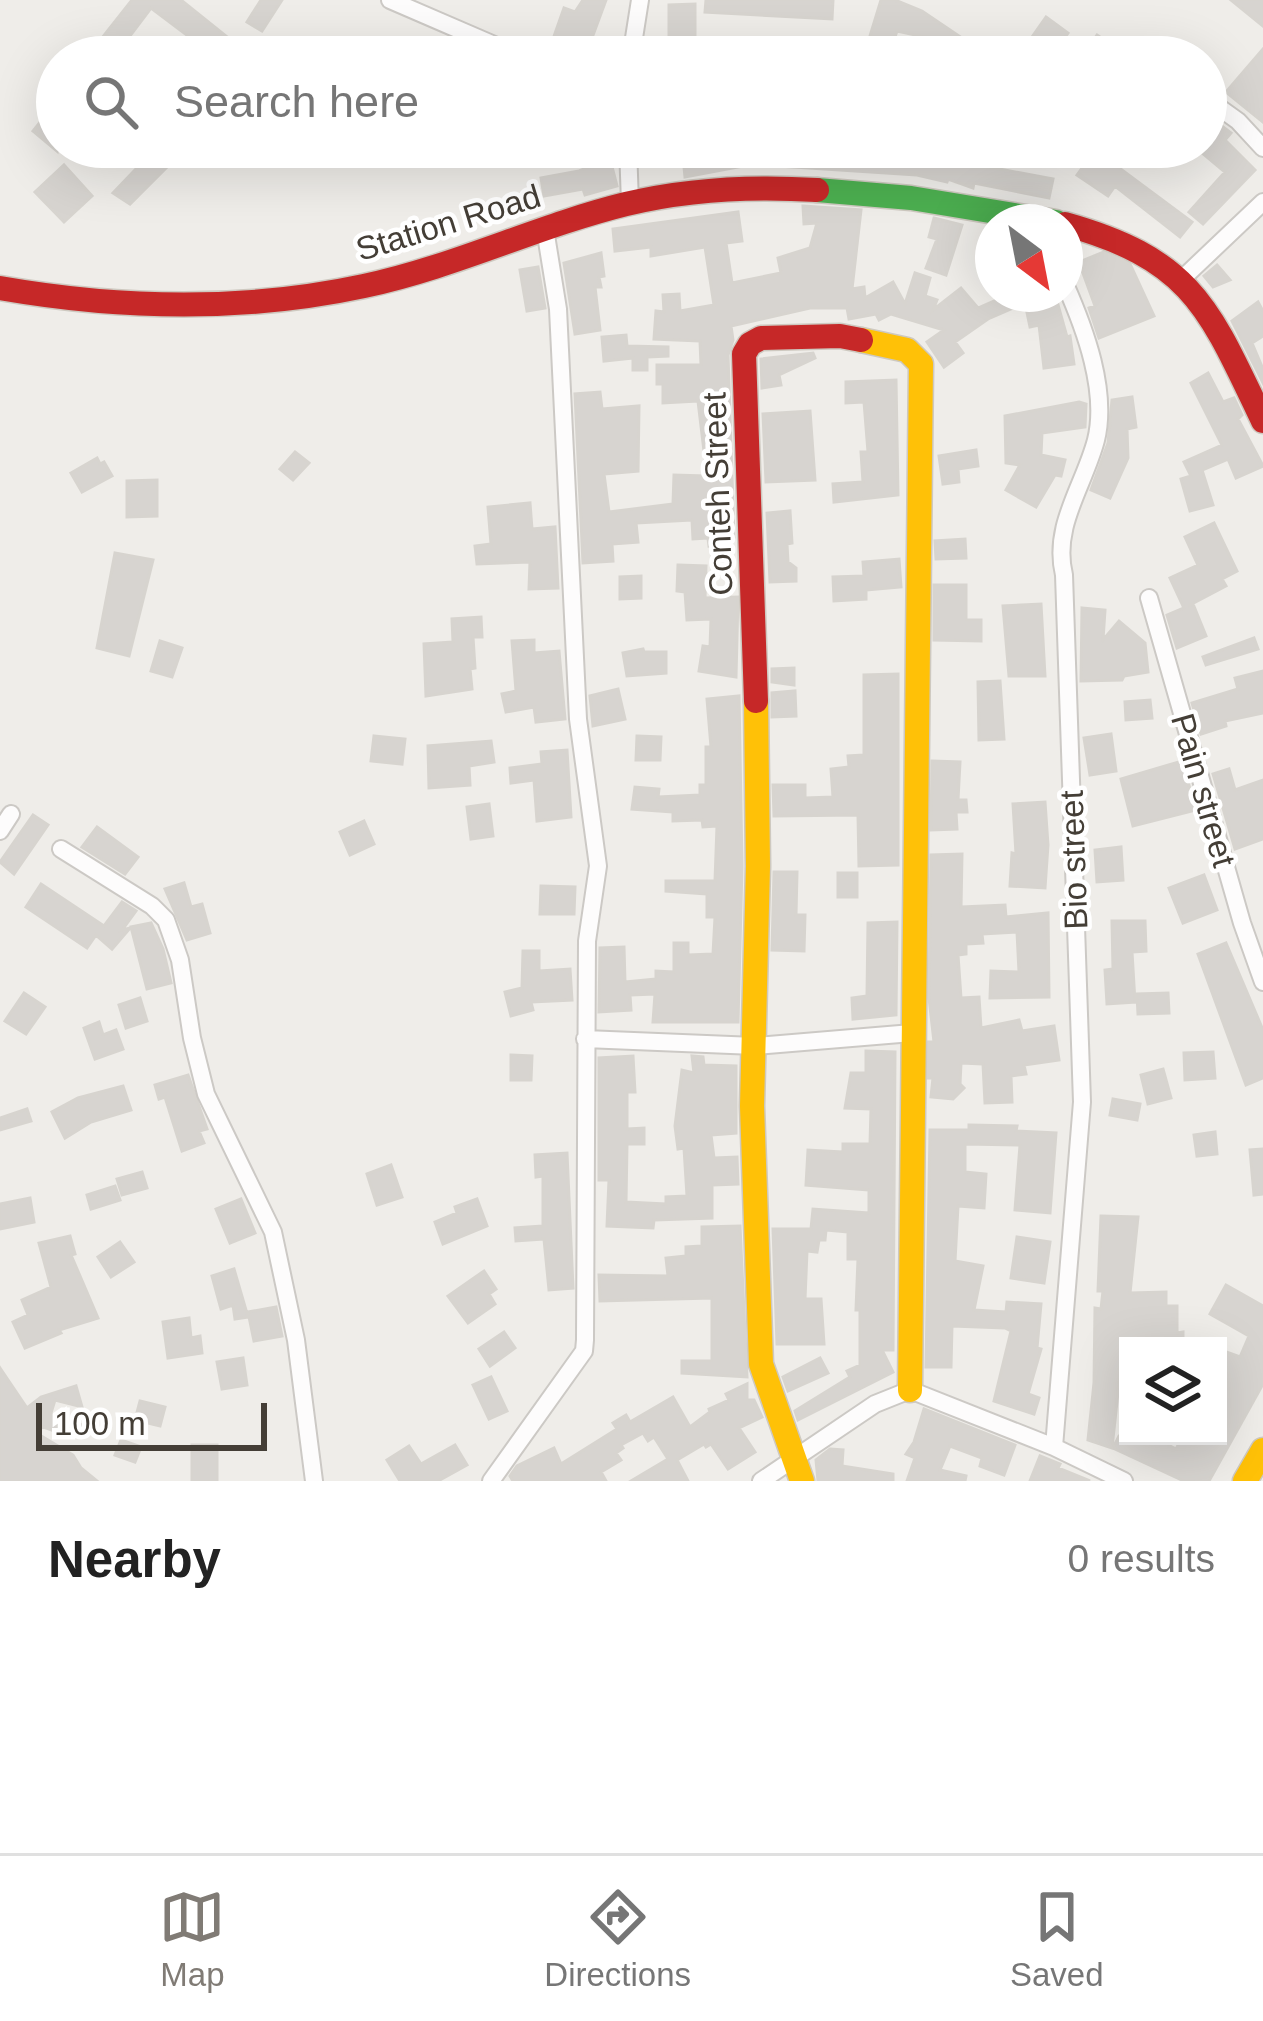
<!DOCTYPE html>
<style>
body{margin:0;font-family:Arial,sans-serif;background:#f6f6f6;color:#222}
.controls{position:absolute;right:36px;bottom:36px;display:grid;overflow:hidden;border-radius:0px;box-shadow:0 12px 48px #0002}
.controls button{width:108px;height:108px;display:grid;place-items:center;padding:0;border:0;border-bottom:3px solid #e0e0e0;background:#fff;color:#222;font:60px sans-serif}
.compass{position:absolute;left:975px;top:204px;width:108px;height:108px;border-radius:50%;background:#fff;box-shadow:0 12px 48px #0002;rotate:148deg}
.scale{position:absolute;left:36px;bottom:30px;width:231px;box-sizing:border-box;padding-left:12px;border:6px solid #443e36;border-top:0;font-size:33px;line-height:42px;white-space:nowrap;color:#443e36;-webkit-text-stroke:9px #fff;paint-order:stroke}
.list{margin:0;padding:0;list-style:none}
h2{display:flex;justify-content:space-between;align-items:center;height:156px;margin:0;padding:0 48px;font-size:51px}
h2 small{font-size:39px;font-weight:400;color:#767676}
.icon{flex:none;width:66px;height:66px;fill:none;stroke:currentColor;stroke-width:2;stroke-linecap:round;stroke-linejoin:round}
.map{position:relative;flex:none;width:1263px;height:1481px;overflow:hidden}
.search{position:absolute;background:#fff;box-shadow:0 12px 48px #0002;left:36px;right:36px;top:36px;height:132px;display:flex;align-items:center;gap:30px;box-sizing:border-box;padding:0 42px;border-radius:66px;color:#767676;font-size:45px}
.sheet{height:372px;background:#fff}
nav{display:flex;justify-content:space-around;align-items:center;box-sizing:border-box;height:168px;border-top:3px solid #e0e0e0;background:#fff;font-size:33px;color:#767676}
nav a{display:grid;justify-items:center;gap:6px}
nav .on{color:#807b75}
.map>svg:first-child{display:block}
.building{fill:#d7d4d0;stroke:#d7d4cf;stroke-width:3}
.lines{fill:none;stroke-linecap:round;stroke-linejoin:round}
.street-casing{stroke:#ccc9c5;stroke-width:20}
.fast-casing{stroke:#cec9c0;stroke-width:27}
.slow-casing{stroke:#cec9c0;stroke-width:27}
.jam-casing{stroke:#cec9c0;stroke-width:27}
.street{stroke:#fdfcfc;stroke-width:16}
.fast{stroke:#4caf50;stroke-width:24}
.slow{stroke:#ffc107;stroke-width:24}
.jam{stroke:#c62828;stroke-width:24}
.labels{text-anchor:middle;stroke-width:9;stroke-linejoin:round;paint-order:stroke}
.street-label{font-size:33px;fill:#443e36;stroke:#fff}
</style>
<div class="map">
<svg width="1263" height="1481" viewBox="0 0 1263 1481">
<rect width="100%" height="100%" fill="#efede9"/>
<path class="building" d="M132,0H181L252,57H216L151,8L114,57H87Z
M261,0H282L262,31L247,22Z
M583,0H606L586,54L552,42L564,8L575,12Z
M706,0H833L832,19L705,12Z
M881,0H895L922,11L990,57H918L929,38L897,31L888,57H869L871,50L866,49Z
M1231,0H1263V26Z
M695,4V39L704,40L702,56L676,52V57H647L649,40L669,42V5Z
M1046,17L1068,33L1051,57H1018Z
M1097,35L1129,57H1082Z
M1263,49V122L1226,92Z
M57,101V151L33,131Z
M1206,114L1231,133L1225,140L1255,170L1203,224L1189,212L1225,172L1195,147H1206Z
M157,147H187L130,204L113,193Z
M722,147H742L743,166L685,177L683,157L722,154Z
M766,147H901L938,154L941,147H1000L989,167L1053,179L1049,198L974,183L973,188L948,179L947,182L917,175L764,165Z
M1095,150L1192,222L1180,237L1115,186L1108,196L1077,175Z
M610,159L617,186L585,195L583,189L544,196L541,178L579,171Z
M64,165L92,196L64,222L35,192Z
M803,206L861,210L852,289L864,287L865,298L893,282L905,304L915,273L930,278L925,296L937,300L933,310L961,288L978,308L1010,294H1018L1022,304L988,319L955,342L963,353L944,367L927,342L944,330L891,314L879,320L876,314L849,319L847,308H810L731,326L733,340L728,355L734,537H729V544L709,546L708,538L693,539L692,520L636,523L638,542L612,544L613,561L583,563L575,394L600,392L602,409L639,406L638,471L604,474L609,512L673,504L674,475L707,476L698,401L663,403V384H657V365H701L700,341L654,339L656,311L664,312L663,295L679,294L680,311L714,305L705,247L651,256V247L615,251L613,229L738,212L742,241L726,243L732,283L781,273L778,258L810,248L817,223L804,224Z
M934,218L962,225L946,275L926,268L937,239L929,237Z
M1104,252L1130,264L1154,316L1099,338L1089,308L1095,306L1079,262Z
M601,253L604,276L599,277L601,287H595L600,330L575,334L564,263Z
M1217,265L1230,280L1213,287L1204,276Z
M538,267L545,308L527,311L520,270Z
M1041,294H1055L1067,337L1070,336L1074,364L1044,368L1039,325L1030,327L1024,298Z
M1258,302L1263,311V336L1252,343L1263,369L1262,381L1232,321Z
M626,335L627,346L668,347V356L647,357V370H633V358L604,361L602,337Z
M813,353L815,358L779,375L781,385L762,388L761,359Z
M1208,373L1223,402L1234,398L1242,415L1238,419L1263,466L1236,478L1228,459L1202,470L1213,505L1190,511L1181,479L1191,476L1184,462L1222,445L1191,383Z
M896,380L898,495L834,502L833,484L863,482L861,452H868L864,402L846,403V382Z
M1132,397L1136,427L1127,429L1128,458L1110,498L1091,490L1108,443L1112,400Z
M1079,402L1086,404L1085,427L1042,433L1041,455L1065,460L1061,476L1055,475L1036,507L1006,490L1020,465L1006,463L1005,416Z
M810,411L815,480L766,482L763,414Z
M976,450L978,466L958,469L959,482L943,484L939,456Z
M295,452L309,463L293,480L280,469Z
M97,458L100,464L104,462L112,476L82,492L71,473Z
M157,480V516L127,517V481Z
M530,503L532,529L555,527L558,588L529,589L530,562L477,564L475,546L491,544L488,507Z
M790,511L792,543L787,544L788,562L796,568V581L770,582L767,513Z
M1214,523L1237,571L1222,579L1226,586L1188,606L1193,604L1206,636L1177,648L1167,615L1184,608L1170,578L1198,565L1185,537Z
M965,539L966,558L936,559L935,541Z
M115,553L153,560L129,656L97,648Z
M899,559L901,587L866,590V599L834,601L833,577L864,576L863,562Z
M678,565L706,566L705,598L738,597L736,677L699,671L703,646L710,647L711,619L687,620L685,592L677,591Z
M641,576V598L620,599V577Z
M934,585H966V620H981V641L934,640Z
M1041,604L1045,676H1009L1003,606Z
M1082,608L1105,610L1103,640L1119,621L1145,643L1148,672L1124,676L1122,680L1081,681Z
M481,617L482,637H473L475,668L470,669L472,689L426,696L424,644L453,642L452,619Z
M1254,638L1258,649L1206,665L1203,657Z
M534,640V653L559,651L565,719L536,722L534,707L506,712L502,694L516,691L512,641Z
M160,641L182,648L172,677L151,671Z
M643,649L644,652H666V673L627,676L623,653Z
M794,668V685L772,682V669Z
M1263,671V713L1225,721L1226,726L1201,734L1192,703L1238,689L1235,678Z
M898,674V865L859,866L858,815L774,816L773,785H805V798L833,797L831,769L849,767L848,756L864,755V675Z
M1000,681L1004,739L979,740L978,682Z
M618,689L625,719L593,726L590,696Z
M795,691L796,716L772,717V693Z
M739,696L742,866L738,1022H653L655,994L630,995L631,1010L599,1012L600,948L624,947L625,982L656,979V971L674,972V943H688V955L713,954L715,917H707V894L666,891V881H715L717,826L703,827L702,820L673,821V812L632,809L635,787L659,789L658,797L700,795V785H706V747H711L707,699Z
M1150,700L1152,718L1126,720L1125,702Z
M1111,734L1116,771L1090,775L1084,738Z
M374,736L405,739L402,764L371,761Z
M637,736L661,737L660,760H636Z
M491,741L494,762L469,766L470,785L429,788L428,746Z
M567,750L571,817L537,821L534,780L511,783L510,768L542,764L541,752Z
M932,761L960,762L958,800H966L967,812H956L957,829L931,830Z
M1182,761L1196,810L1133,826L1121,779Z
M1229,769L1235,790L1263,780V839L1235,849L1213,774Z
M1045,802L1048,845L1045,888L1010,886L1012,853L1016,854L1013,804Z
M489,804L493,836L471,839L467,807Z
M33,815L48,825L14,874L0,862Z
M364,821L374,844L350,855L340,832Z
M97,827L138,857L125,874L82,847Z
M1121,847L1123,880L1097,882L1095,850Z
M962,854L961,907L1005,905L1006,917L1048,913L1049,997L990,998L991,971L1019,972L1017,932L982,934L983,943L966,944V954L958,955L961,998L979,997L981,1028L1019,1020L1022,1031L1054,1026L1059,1060L1024,1065L1026,1074L1011,1076L1012,1102L985,1103L983,1064L961,1063L960,1084L964,1088L953,1099L931,1097L933,1078H928V1042H934L929,998L931,855Z
M774,872H797L796,915H805L804,951L772,950Z
M838,873H857V897H838Z
M1204,875L1217,910L1183,923L1169,888Z
M184,883L191,907L202,904L210,933L187,940L165,889Z
M41,884L104,926L122,902L136,911L122,930L130,928L112,949L96,935L87,948L26,907Z
M541,886L575,887L574,914H540Z
M1112,921H1145L1146,951L1132,952L1135,1002L1107,1004L1105,970L1113,969Z
M897,922L896,1015L853,1019L852,998L867,996L868,923Z
M151,923L163,949L171,983L147,989L131,927Z
M1226,943L1263,1030V1078L1246,1085L1198,954Z
M523,951H539V971L570,969L572,1000L531,1002L533,1010L511,1016L505,992L522,988Z
M24,993L45,1007L26,1034L5,1021Z
M1168,993L1169,1013L1138,1014L1137,994Z
M140,998L147,1021L126,1028L119,1005Z
M99,1022L103,1035L116,1030L123,1049L95,1059L84,1028Z
M866,1051L895,1052L893,1350H882L893,1372L798,1420L795,1411L850,1377L847,1371L860,1365V1310H856L858,1259H848V1232L826,1230L825,1240H819L817,1252L807,1251L805,1299H821L824,1344H777L773,1229H811L813,1209L869,1213V1190L806,1185L808,1150L843,1152V1144H870L871,1109L845,1108L851,1073H866Z
M1213,1052L1215,1078L1185,1080L1184,1053Z
M511,1055L532,1056L531,1080H511Z
M633,1056L635,1092H627V1129L644,1128V1144H627L626,1202L666,1204V1197L687,1196L684,1148L678,1149L675,1126L682,1070L694,1073L692,1056L703,1057L704,1065L736,1066V1133L711,1135L714,1158L737,1157L738,1184L712,1185V1218L654,1220L653,1228L607,1226L609,1180H599V1058Z
M1163,1069L1171,1098L1148,1104L1141,1075Z
M188,1075L207,1129L199,1131L204,1143L182,1151L165,1097L159,1099L155,1085Z
M123,1086L131,1110L91,1122L65,1138L52,1112L78,1098Z
M1113,1099L1140,1104L1137,1120L1110,1115Z
M27,1109L31,1121L0,1130V1118Z
M969,1125L1017,1126L1016,1131L1056,1133L1050,1213L1015,1210L1020,1145L965,1144V1172L986,1174L984,1208L958,1206L955,1261L983,1266L974,1310L1006,1312L1007,1302L1041,1304L1037,1348L1041,1349L1028,1394L1039,1398L1034,1414L994,1401L1011,1331L1005,1328L952,1326L951,1367H926L930,1130H969Z
M1215,1132L1217,1154L1197,1156L1194,1135Z
M1263,1149V1194L1254,1195L1250,1150Z
M567,1153L573,1288L549,1290L544,1239L516,1241L515,1228L543,1226V1176L536,1177L535,1155Z
M391,1165L402,1197L377,1205L367,1174Z
M142,1172L147,1188L122,1195L117,1179Z
M115,1186L120,1200L91,1209L87,1195Z
M30,1198L34,1222L0,1229V1204Z
M241,1199L255,1233L230,1243L216,1209Z
M477,1199L487,1226L443,1244L435,1222L457,1213L455,1207Z
M1101,1216L1138,1217L1130,1293L1166,1292V1306H1177V1333L1183,1332V1346H1123L1112,1448L1088,1440L1094,1383L1095,1308L1101,1309L1103,1291H1098Z
M740,1226L747,1377L682,1373V1361H712V1298L600,1301L599,1275L668,1276L666,1258L686,1256V1247L702,1246V1227Z
M70,1236L75,1254L71,1255L98,1318L59,1330L61,1333L25,1348L13,1322L28,1315L22,1300L51,1287L39,1243Z
M1017,1237L1050,1242L1044,1283L1011,1278Z
M120,1242L134,1262L111,1277L98,1257Z
M234,1269L248,1317L235,1319L233,1305L221,1309L212,1276Z
M484,1271L496,1289L489,1294L495,1304L468,1323L448,1296Z
M1226,1285L1263,1306V1384L1209,1481H1184L1113,1448L1119,1436H1151L1176,1449L1183,1436L1203,1444L1208,1436H1218V1349L1240,1357L1249,1336L1210,1314Z
M276,1307L282,1336L254,1341L248,1312Z
M189,1318L191,1338L200,1336L202,1353L168,1358L163,1322Z
M504,1332L515,1348L490,1366L479,1349Z
M243,1358L247,1385L222,1389L217,1362Z
M820,1358L828,1373L788,1391L783,1377Z
M0,1368L27,1408L41,1397L76,1386L82,1407L55,1400L51,1413L92,1429L70,1437L41,1426L38,1434L73,1455L81,1468L97,1481H0Z
M491,1377L507,1411L489,1419L473,1385Z
M747,1384V1400H754L762,1417L739,1428L755,1452L728,1469L711,1444L706,1447L704,1444L677,1460L688,1481H631L668,1459L654,1437L648,1441L643,1433L621,1445L623,1448L616,1453L621,1460L601,1472L606,1481H513L510,1476L517,1466L554,1448L561,1464L617,1429L613,1423L626,1415L630,1422L673,1397L690,1427L710,1412L709,1409L729,1400L726,1394Z
M140,1401L165,1407L160,1426L135,1420Z
M924,1409L1015,1445L1004,1475L980,1466L982,1458L950,1446L940,1470L966,1476L965,1481H907L915,1458L906,1454L914,1442Z
M121,1440L141,1447L135,1462L115,1455Z
M192,1445H217V1481H192Z
M455,1445L467,1465L438,1481H400L387,1460L409,1446L421,1464Z
M830,1449L843,1450L842,1466L893,1474V1481H818L816,1460Z
M1040,1456L1060,1464L1058,1468L1090,1481H1030Z"/>
<g class="lines">
<g class="street-casing">
<path id="street" d="M390,0L522,57
M631,57L640,0
M1206,98L1238,121L1263,148
M628,147L630,203
M1183,278L1263,202
M1149,598L1242,923L1263,982
M0,831L11,814
M61,849L152,906L166,920L180,960L192,1038L206,1094L273,1232L296,1340L314,1481
M585,1039L755,1046L912,1033
M1054,1447L1082,1102L1064,575C1052,526 1084,486 1096,440C1108,391 1085,329 1065,284
M491,1481L584,1351L585,1340L587,941L598,866L578,719L558,309L545,229
M761,1481L875,1404L910,1390L1054,1447L1124,1481"/>
</g>
<g class="fast-casing">
<path id="fast" d="M817,190L911,198L1056,222"/>
</g>
<g class="slow-casing">
<path id="slow" d="M861,340L907,350L921,364L910,1390
M756,701L758,866L752,1106L761,1364L802,1481
M1245,1481L1263,1450"/>
</g>
<g class="jam-casing">
<path id="jam" d="M1065,224C1193,260 1209,308 1263,421
M0,288C121,309 243,312 364,286C454,267 537,226 626,204C688,189 753,186 817,190
M756,701L744,354L750,344L761,338L840,336L861,340"/>
</g>
<use href="#street" class="street"/>
<use href="#fast" class="fast"/>
<use href="#slow" class="slow"/>
<use href="#jam" class="jam"/>
</g>
<g class="labels">
<g class="street-label">
<text transform="translate(448 222) rotate(-17)" y="12">Station Road</text>
<text transform="translate(717 494) rotate(-92)" y="12">Conteh Street</text>
<text transform="translate(1204 790) rotate(74)" y="12">Pain street</text>
<text transform="translate(1073 860) rotate(-92)" y="12">Bio street</text>
</g>
</g>
</svg>
<div class="controls">
<button><svg class="icon" aria-label="layers" viewBox="0 0 24 24"><path d="M12 4l9 5-9 5-9-5zM3 14l9 5 9-5"/></svg></button>
</div>
<svg class="compass" viewBox="-18 -18 36 36"><path d="M0-13l5 13h-10z" fill="#e53935"/><path d="M0 13l5-13h-10z" fill="#767676"/></svg>
<div class="scale">100 m</div>
<div class="search"><svg class="icon" aria-label="search" viewBox="0 0 24 24"><circle cx="10" cy="10" r="6"/><path d="M15 15l6 6"/></svg>Search here</div>
</div>
<section class="sheet">
<h2>Nearby<small>0 results</small></h2>
<ul class="list">
</ul>
</section>
<nav>
<a class="on"><svg class="icon" aria-label="map" viewBox="0 0 24 24"><path d="M3 6l6-2 6 2 6-2v14l-6 2-6-2-6 2zM9 4v14M15 6v14"/></svg>Map</a>
<a><svg class="icon" aria-label="directions" viewBox="0 0 24 24"><path d="M12 3l9 9-9 9-9-9zM9 14v-3h6M13 9l2 2-2 2"/></svg>Directions</a>
<a><svg class="icon" aria-label="saved" viewBox="0 0 24 24"><path d="M7 4h10v16l-5-4-5 4z"/></svg>Saved</a>
</nav>
